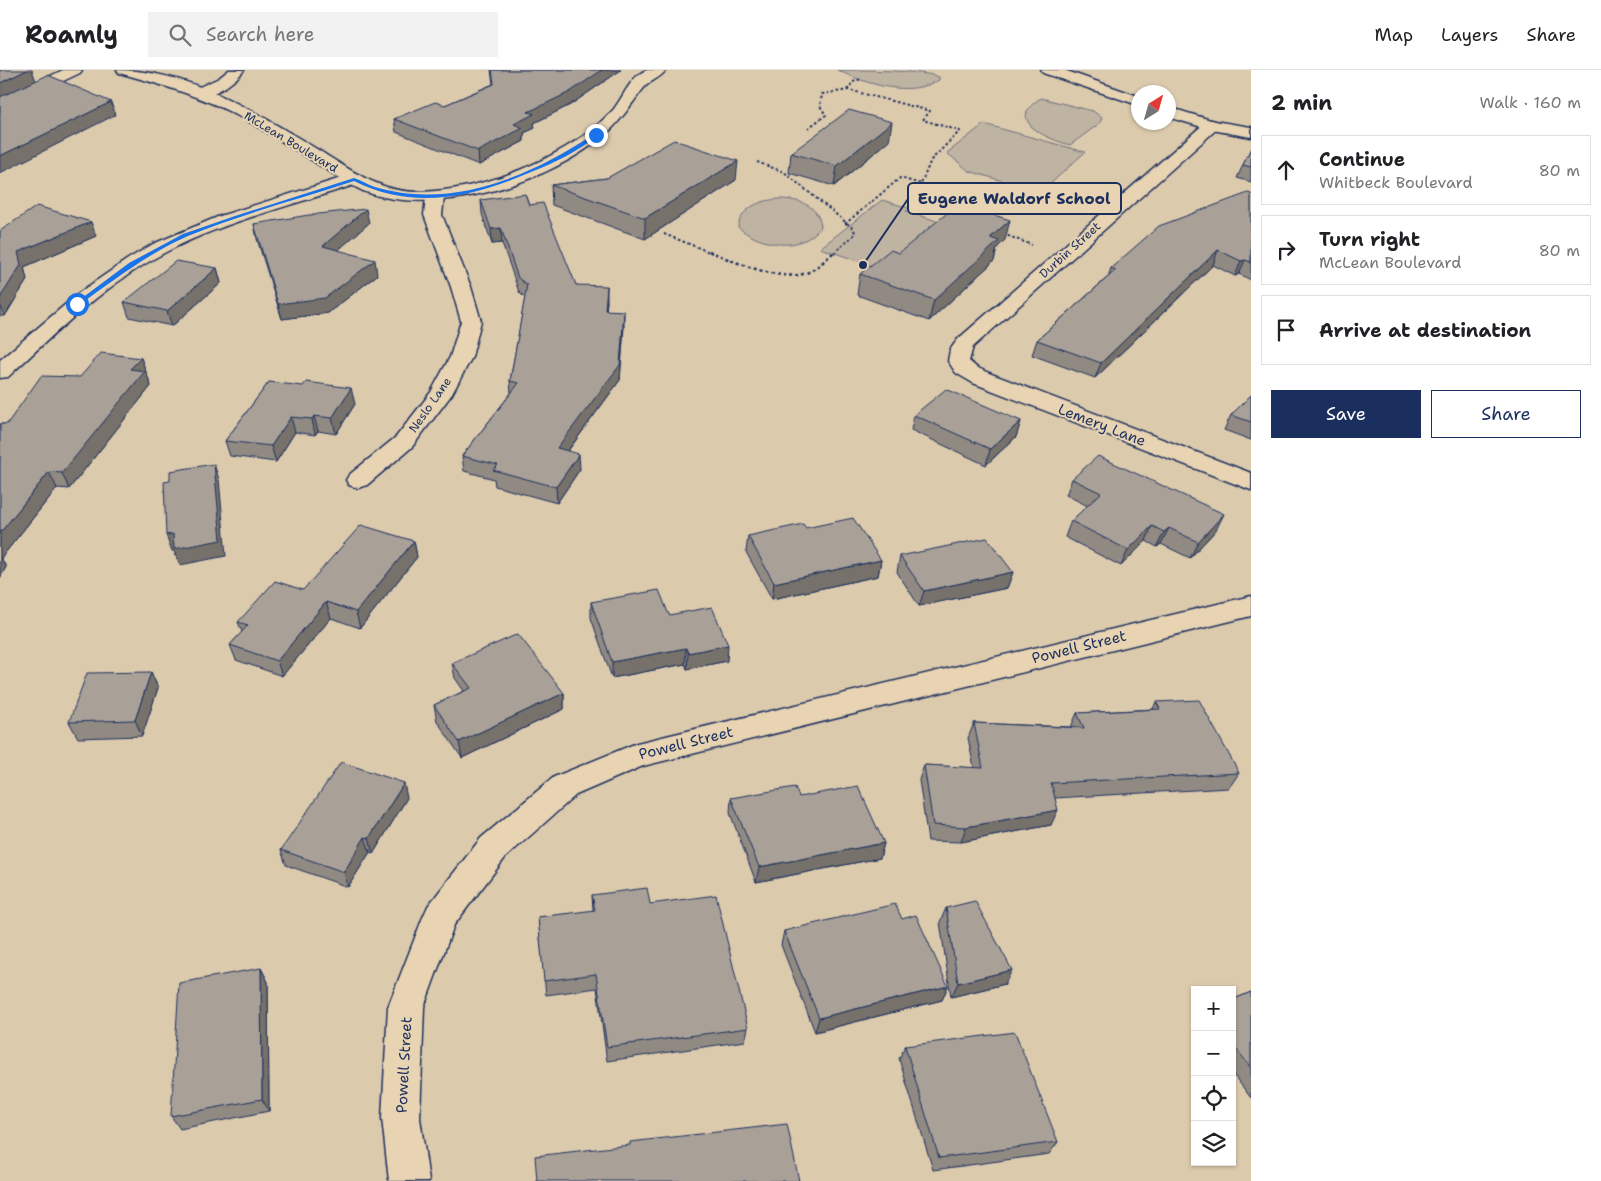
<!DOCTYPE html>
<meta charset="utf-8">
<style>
body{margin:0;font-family:"Shantell Sans",sans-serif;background:#f2f2f2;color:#202124}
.controls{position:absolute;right:15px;bottom:15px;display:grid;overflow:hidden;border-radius:0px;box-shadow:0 1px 4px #0004}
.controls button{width:45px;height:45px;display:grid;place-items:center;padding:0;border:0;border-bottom:1px solid #e0e0e0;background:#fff;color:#202124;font:25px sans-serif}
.compass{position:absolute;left:1131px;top:15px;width:45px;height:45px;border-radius:50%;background:#fff;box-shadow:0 1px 4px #0004;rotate:37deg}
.stop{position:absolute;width:15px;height:15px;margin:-11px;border:4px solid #1a73e8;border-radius:50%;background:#fff}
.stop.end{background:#1a73e8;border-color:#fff;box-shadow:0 1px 5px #0008}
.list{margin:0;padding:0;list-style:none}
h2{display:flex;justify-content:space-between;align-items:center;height:65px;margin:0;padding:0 20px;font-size:21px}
h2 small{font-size:16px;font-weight:400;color:#757577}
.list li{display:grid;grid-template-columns:32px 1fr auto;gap:15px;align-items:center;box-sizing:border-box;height:70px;margin:0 10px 10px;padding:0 10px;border:1px solid #e0e0e0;border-radius:0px}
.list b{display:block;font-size:19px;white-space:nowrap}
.list p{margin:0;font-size:16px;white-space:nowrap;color:#757577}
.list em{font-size:16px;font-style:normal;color:#757577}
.actions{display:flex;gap:10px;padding:15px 20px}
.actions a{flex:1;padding:11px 0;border:1px solid #1b2f5e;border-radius:0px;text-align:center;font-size:18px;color:#1b2f5e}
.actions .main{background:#1b2f5e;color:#fff}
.icon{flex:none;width:28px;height:28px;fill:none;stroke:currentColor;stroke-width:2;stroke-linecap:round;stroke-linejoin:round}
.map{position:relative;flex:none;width:1251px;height:1111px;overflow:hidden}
header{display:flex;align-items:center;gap:30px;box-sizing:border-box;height:70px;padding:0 25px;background:#fff;border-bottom:1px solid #e0e0e0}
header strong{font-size:24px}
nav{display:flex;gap:28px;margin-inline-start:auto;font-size:18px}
.search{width:350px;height:45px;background:#f2f2f2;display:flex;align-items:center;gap:12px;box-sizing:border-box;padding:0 18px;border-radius:0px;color:#757577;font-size:19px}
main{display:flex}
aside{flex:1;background:#fff}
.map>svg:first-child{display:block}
.green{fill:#bfb3a2;stroke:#6d7180}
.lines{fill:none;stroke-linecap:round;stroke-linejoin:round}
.street-casing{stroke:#1b2f5e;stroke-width:3}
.secondary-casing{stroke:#1b2f5e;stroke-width:3}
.path-far1{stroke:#1b2f5e;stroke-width:2;stroke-dasharray:2.5 2.5;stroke-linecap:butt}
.path{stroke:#1b2f5e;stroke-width:2.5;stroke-dasharray:3 3;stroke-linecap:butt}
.street{fill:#e8d4b2;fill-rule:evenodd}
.secondary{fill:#e8d4b2;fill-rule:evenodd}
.wall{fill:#918a83;stroke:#1b2f5e}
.shaded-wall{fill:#76716a;stroke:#1b2f5e}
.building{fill:#a9a198;stroke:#1b2f5e}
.route{fill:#1a73e8}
.labels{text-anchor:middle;stroke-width:4;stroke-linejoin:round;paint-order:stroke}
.far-street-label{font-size:12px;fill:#1b2f5e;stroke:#e8d4b2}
.street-label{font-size:15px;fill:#1b2f5e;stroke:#e8d4b2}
.leader{fill:none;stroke:#1b2f5e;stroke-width:2}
.callout-dot{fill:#1b2f5e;stroke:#e8d4b2;stroke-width:2}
.callout{fill:#e8d4b2;stroke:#1b2f5e;stroke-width:2}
.callout-label{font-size:16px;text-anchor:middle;font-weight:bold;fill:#1b2f5e}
</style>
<header>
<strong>Roamly</strong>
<div class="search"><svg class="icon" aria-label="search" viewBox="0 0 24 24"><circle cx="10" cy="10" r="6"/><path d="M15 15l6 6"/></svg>Search here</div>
<nav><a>Map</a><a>Layers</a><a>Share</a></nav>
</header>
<main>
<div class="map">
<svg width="1251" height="1111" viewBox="0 0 1251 1111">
<rect width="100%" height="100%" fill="#dccaad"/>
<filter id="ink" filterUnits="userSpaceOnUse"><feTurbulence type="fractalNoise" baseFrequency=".02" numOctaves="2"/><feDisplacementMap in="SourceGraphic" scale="10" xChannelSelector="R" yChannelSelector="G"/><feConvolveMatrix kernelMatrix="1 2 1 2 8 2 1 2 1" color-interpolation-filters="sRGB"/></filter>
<g filter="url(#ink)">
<path class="green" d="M837,0C860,0 923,0 939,7V10C908,28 867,14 837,0Z
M1041,28L1093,41L1102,48L1099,54L1070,75C1048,69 1003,51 1041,28Z
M984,54L1085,82L1046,118L1016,115L969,101L947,83Z
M782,129C800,130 818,135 821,156C803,184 759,176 738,157C741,136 764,129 782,129Z
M882,130L909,138L906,141L943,153L879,198L820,178Z"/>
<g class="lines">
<g class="street-casing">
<path id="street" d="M63,0H82L80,3L0,41V30Z
M229,0H244C235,13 209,30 193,26L190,23L193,20L219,8Z
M1212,50L1218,52L1220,55L1218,58L973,277L969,291L976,297L989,303L1251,403V420L973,313L956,303L948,291L950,280L958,269L1206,52Z
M354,104L360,105L363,109L360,113C295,135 227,150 166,182C107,213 57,261 8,307L0,308V290L80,222L128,189L153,174L220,146Z
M435,122L441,123L444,127L442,145L471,217L481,251L472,287L452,324L412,377L367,415L358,418L349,415L346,410L349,405L396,367L431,322L450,287L461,251L451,217L424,145L426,127L429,123Z
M1251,526V546L643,696L576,725L505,788L454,855L424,937L420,1048L429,1111H389L382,1048L388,937L423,847L428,836L481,768L554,707L637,673Z"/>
</g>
<g class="secondary-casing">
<path id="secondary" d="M117,0C189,0 255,42 315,78C348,98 378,122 418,122C476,121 537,98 585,65C595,58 604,49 613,40C623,28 631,5 647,0C653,0 661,0 666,0C661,8 649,11 643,19C631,34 622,50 607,63C550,113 436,149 363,121C350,115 339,107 327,100C301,83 274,66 246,50C207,28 163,15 119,3Z
M1041,0H1064L1138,26V35L1043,3Z
M1168,37L1214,51L1251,57V67L1212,60L1168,47Z"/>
</g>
<path class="path-far1" d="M847,20L853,12L861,9
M808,58L826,45L820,36L822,24L849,20L930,41L923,50L960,61L931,90L921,114
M757,92L784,102L854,159L855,164L834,183
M845,154L900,108L921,114L929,122L973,139
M664,164L712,183
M1003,164L1032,175"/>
<path class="path" d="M709,181C732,191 778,211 803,204C815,201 826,189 835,181"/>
<use href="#street" class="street"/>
<use href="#secondary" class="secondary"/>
</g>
<path class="wall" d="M491,0H621L570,35L534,53L535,58L524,63V71L479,95L396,62L394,49L445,35L493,14Z
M889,71L834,116L789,103L791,83Z
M1251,78V112L1237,108L1243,95Z
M607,108L736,110L645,169L552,135L551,115Z
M1251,124V210L1239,204L1235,206L1213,195L1095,308L1032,285L1037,270L1108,207L1111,198Z
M481,130L529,135L576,215L607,231L606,240L624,256L620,310L568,381L580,399L557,433L495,416L494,409L464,401L462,386L511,323L510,311L525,228L519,222L502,173L492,174L482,144Z
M369,153L338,180L377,205L328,243L282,249L257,169L254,154Z
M0,161L96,166L24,197L27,210L5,246H0Z
M1005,170L997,178L994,191L929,251L857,225L860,204L899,183Z
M217,198L221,213L172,256L129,247L124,232Z
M141,288L151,316L69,419L57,418L1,488L6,497L0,508V354H7L80,307Z
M269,312L355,334L336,364L318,361L315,365L295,362L276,392L230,386L225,371Z
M1251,325V370L1224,360L1231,345Z
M914,345L1021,351L1016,367L986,395L911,360Z
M1072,409L1216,460L1190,488L1161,474L1157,477L1146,471L1121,496L1065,467L1071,451L1088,436L1066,425Z
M748,466L881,490L878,506L772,529L746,482Z
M414,471L417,487L360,558L331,548L282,606L236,590L230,575L242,562L238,552L303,520Z
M900,486L1013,502L1007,518L919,536L897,502Z
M591,532L669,545L727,591L687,599L685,594L612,608L591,548Z
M452,593L564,623V639L462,688L437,651L434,635L464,621L455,608Z
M151,602L158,618L142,666L78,668L69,652Z
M1156,632L1239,703L1229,718L1055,728L1051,755L961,772L928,771L919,710L924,695L974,698L968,668L974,653L1071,657L1077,643L1153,639Z
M799,727L884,773L880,788L756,812L730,743L731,728Z
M407,728L373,784L370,782L348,817L286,795L281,780Z
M592,825L650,834L748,958L745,971L607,991L597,918L546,925L538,847L593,841Z
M946,838L1005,914L951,927L940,852Z
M902,849L948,916L942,930L815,962L781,875L784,861Z
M261,898L268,912L269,1041L180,1059L171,1046Z
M1251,922V1028L1232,1003V930Z
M905,976L1058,1072L1049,1084L933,1100L899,989Z"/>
<path class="shaded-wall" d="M27,0H32L36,11L0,28V13Z
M602,0H621L570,35L534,53L535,58L524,63V71L479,95L478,81L514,54L528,42Z
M111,32L115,45L0,103V86Z
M892,52L889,71L834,116L837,96Z
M738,91L736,110L645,169V148Z
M366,139L369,153L326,191L323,176Z
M1010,150L1005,170L997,178L994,191L929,251L934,230L990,168Z
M91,152L96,166L24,197L27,210L5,246L0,235V228L18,182Z
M501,158L502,173L492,174L491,159Z
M1218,180L1213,195L1095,308L1101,293Z
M375,190L377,205L328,243L282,249L278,234Z
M1245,190L1239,204L1235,206L1241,191Z
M217,198L221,213L172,256L167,241Z
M607,216V231L605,255V240Z
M624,241V256L620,310L558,394L557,378Z
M141,288L151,316L69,419L62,403L130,299Z
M351,318L355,334L336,364L332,348Z
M314,346L318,361L315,365L312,349Z
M291,347L295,362L276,392L271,376Z
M1021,351L1016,367L986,395L990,379Z
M579,384L580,399L557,433L556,417Z
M214,394L219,409L226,486L180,495L174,481H172L166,465Z
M49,402L57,418L1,488L6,497L0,508V463Z
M1224,444L1216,460L1190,488L1198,472Z
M1152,456L1146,471L1121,496L1128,480Z
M1169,458L1161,474L1157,477L1164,462Z
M414,471L417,487L360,558L356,542Z
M881,490L878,506L772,529L774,513Z
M1013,502L1007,518L919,536L924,521Z
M326,532L331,548L282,606L277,591Z
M728,575L727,591L687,599L688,583Z
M686,578L685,594L612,608V592Z
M151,602L158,618L142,666L135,650Z
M564,623V639L462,688L459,672Z
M404,713L407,728L373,784L369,768Z
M1058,740L1051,755L961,772L966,757Z
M365,767L370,782L348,817L344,802Z
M884,773L880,788L756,812L759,797Z
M261,898L268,912L269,1041L262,1029Z
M1012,900L1005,914L951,927L958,913Z
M948,916L942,930L815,962L819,948Z"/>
<path class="building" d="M0,0H27L0,13Z
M492,0H602L570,22L528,42L534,44L514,54L523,58L478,81L394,49L435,32L445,35L494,14Z
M48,5L111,32L0,86V27Z
M849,40L892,52L837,96L791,83Z
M674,70L738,91L645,148L551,115L607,108Z
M1251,78V97L1243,95Z
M1248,123L1251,124V192L1245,190L1241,191L1218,180L1101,293L1037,270L1116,200L1111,198L1159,156Z
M525,124L529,135L543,133L576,215L607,216L605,240L624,241L620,295L557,378L579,384L556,417L493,400L498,395L462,386L519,313L510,311L527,215L518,208L501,158L491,159L481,130Z
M958,134L1010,150L990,168L999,171L934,230L860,204L890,180L899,183Z
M37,136L91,152L18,182L21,195L0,228V161Z
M366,139L323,176L375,190L325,228L278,234L254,154L309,145Z
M176,191L217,198L167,241L124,232Z
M101,283L141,288L130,299L145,301L62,403L49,402L0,463V387L1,386H0V354H7L41,306L80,307Z
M269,312L303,316L306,312L351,318L332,348L314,346L312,349L291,347L271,376L225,371Z
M946,319L1021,351L990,379L914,345Z
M1251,325V352L1231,345Z
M1098,386L1224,444L1198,472L1169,458L1164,462L1152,456L1128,480L1071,451L1101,423L1072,409Z
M214,394L221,470L174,479L173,464L166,465L164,412L170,411V401Z
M853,448L881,490L774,513L748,466L803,454L806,458Z
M361,455L414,471L356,542L326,532L277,591L230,575L248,555L238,552L275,511L303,520Z
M987,468L1013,502L924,521L900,486Z
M659,520L669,545L712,537L728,575L688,583L686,578L612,592L591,532Z
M518,564L564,623L459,672L434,635L471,618L452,593Z
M151,602L135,650L69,652L87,603Z
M1199,630L1239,703L1051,713L1058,740L966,757L933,755L924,695L983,698L974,653L1084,658L1077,643L1160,639L1156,632Z
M341,692L404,713L369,768L365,767L344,802L281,780Z
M858,716L884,773L759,797L731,728L795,717L799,727Z
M647,818L650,834L716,825L748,958L607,977L596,904L544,911L538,847L595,840L592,825Z
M975,831L1012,900L958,913L946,838Z
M895,834L902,849L916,845L948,916L819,948L784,861Z
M261,898L262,1029L171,1046L179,913Z
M1251,922V998L1232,973V930Z
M1015,962L1058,1072L939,1088L905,976Z
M787,1054L799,1111H537L535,1086L630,1075V1072Z"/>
</g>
<path class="route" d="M594,64L598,65C579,81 554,93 531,102C472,127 414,141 354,111C299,129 242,144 188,166C149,183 114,210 79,235L74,234L129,193L183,164L235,146L354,108C361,110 368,115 375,117C452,140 531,106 594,64Z"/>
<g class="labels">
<g class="far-street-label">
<text transform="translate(291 72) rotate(31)" y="4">McLean Boulevard</text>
<text transform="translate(1070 180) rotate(-42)" y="4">Durbin Street</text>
<text transform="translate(430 335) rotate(-55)" y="4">Neslo Lane</text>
</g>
<g class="street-label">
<text transform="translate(1102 355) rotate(21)" y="5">Lemery Lane</text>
<text transform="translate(1079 577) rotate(-14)" y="5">Powell Street</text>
<text transform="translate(686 673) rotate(-14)" y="5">Powell Street</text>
<text transform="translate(404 995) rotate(-87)" y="5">Powell Street</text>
</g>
</g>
<path class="leader" d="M863 195L908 129"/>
<circle class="callout-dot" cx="863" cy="195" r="5"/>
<rect class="callout" x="908" y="113" width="213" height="31" rx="5"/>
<g class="callout-label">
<text x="1014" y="134">Eugene Waldorf School</text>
</g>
</svg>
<div class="controls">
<button>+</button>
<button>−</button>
<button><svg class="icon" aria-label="locate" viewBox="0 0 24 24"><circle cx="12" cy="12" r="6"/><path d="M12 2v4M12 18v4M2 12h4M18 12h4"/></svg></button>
<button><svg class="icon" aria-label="layers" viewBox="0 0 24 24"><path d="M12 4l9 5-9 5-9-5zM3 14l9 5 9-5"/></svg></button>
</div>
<svg class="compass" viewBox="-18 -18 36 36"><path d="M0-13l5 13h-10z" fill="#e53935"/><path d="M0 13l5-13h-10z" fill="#757577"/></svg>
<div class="stop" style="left:77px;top:234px"></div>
<div class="stop end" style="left:596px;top:65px"></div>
</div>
<aside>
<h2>2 min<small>Walk · 160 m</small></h2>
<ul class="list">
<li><svg class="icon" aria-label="ahead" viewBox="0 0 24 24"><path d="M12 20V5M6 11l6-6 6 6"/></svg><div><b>Continue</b><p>Whitbeck Boulevard</p></div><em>80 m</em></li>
<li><svg class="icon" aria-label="right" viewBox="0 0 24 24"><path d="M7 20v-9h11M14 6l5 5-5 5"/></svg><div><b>Turn right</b><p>McLean Boulevard</p></div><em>80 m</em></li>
<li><svg class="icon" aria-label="arrive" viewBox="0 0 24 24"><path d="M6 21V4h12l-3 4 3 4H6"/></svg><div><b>Arrive at destination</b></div></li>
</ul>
<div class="actions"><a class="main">Save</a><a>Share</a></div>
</aside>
</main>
